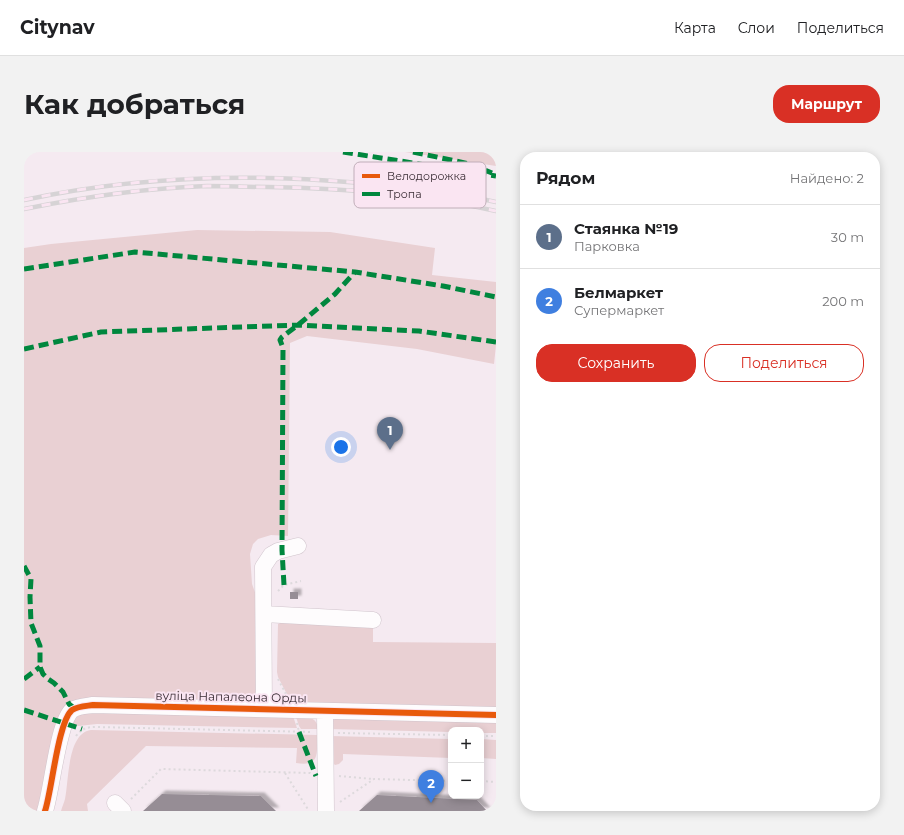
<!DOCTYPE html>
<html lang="ru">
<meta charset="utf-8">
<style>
body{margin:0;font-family:Montserrat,sans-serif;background:#f2f2f2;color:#202124}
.controls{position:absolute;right:12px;bottom:12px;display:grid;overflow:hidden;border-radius:8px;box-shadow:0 2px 10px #0003}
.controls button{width:36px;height:36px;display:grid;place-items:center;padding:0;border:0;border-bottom:1px solid #e0e0e0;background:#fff;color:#202124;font:20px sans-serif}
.you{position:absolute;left:317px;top:295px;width:14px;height:14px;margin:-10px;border:3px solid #fff;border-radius:50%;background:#1a73e8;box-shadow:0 0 0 6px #1a73e833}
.badge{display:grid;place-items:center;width:26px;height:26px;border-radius:50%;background:#d93025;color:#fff;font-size:13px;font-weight:700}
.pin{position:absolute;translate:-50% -33px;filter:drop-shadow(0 1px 2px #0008)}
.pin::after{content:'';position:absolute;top:21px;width:14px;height:12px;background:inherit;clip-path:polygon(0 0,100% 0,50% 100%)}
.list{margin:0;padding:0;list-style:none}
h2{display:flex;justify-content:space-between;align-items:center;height:52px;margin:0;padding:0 16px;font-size:17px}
h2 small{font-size:13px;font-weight:400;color:#757577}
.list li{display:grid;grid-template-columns:26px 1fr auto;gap:12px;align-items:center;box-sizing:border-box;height:64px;padding:0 16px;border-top:1px solid #e0e0e0}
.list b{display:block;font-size:15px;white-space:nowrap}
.list p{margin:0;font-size:13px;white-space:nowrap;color:#757577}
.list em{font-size:13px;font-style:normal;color:#757577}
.actions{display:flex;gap:8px;padding:12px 16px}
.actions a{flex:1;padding:9px 0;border:1px solid #d93025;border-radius:16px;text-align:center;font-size:14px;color:#d93025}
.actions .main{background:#d93025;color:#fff}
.map{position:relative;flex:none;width:472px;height:659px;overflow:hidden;border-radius:16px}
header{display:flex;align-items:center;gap:24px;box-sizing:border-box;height:56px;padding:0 20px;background:#fff;border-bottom:1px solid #e0e0e0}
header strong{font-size:19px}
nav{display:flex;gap:22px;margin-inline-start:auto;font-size:14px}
.intro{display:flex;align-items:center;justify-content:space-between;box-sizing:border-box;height:96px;padding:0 24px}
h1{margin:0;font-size:28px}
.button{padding:10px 18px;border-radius:16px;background:#d93025;color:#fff;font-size:14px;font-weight:700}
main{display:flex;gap:24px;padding:0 24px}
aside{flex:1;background:#fff;border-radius:16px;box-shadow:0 2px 10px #0003}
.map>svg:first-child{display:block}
.green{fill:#e9d0d3}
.building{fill:#968d95;filter:url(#shadow)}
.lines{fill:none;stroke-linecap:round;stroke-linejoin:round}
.minor-casing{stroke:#d0c4cc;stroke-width:17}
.path{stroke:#ddd9dc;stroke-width:2;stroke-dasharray:2 3;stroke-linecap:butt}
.minor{stroke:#fefcfd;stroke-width:16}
.rail-casing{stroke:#d6d3d5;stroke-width:4.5}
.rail{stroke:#fae5f2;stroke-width:3;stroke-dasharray:9;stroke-linecap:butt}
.quiet{stroke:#00873e;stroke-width:5;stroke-dasharray:10 5;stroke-linecap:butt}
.cycleway-casing{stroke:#fae5f2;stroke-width:8}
.cycleway{stroke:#e8590c;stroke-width:6}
.labels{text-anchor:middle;stroke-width:4;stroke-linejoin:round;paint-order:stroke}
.street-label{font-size:12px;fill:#3a2d35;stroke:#fae5f2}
.key{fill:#fae5f2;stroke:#c0aeb9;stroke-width:1}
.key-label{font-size:11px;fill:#3a2d35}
</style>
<header>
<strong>Citynav</strong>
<nav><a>Карта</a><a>Слои</a><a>Поделиться</a></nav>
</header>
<div class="intro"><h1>Как добраться</h1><a class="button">Маршрут</a></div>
<main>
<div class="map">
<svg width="472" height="659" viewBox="0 0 472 659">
<defs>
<filter id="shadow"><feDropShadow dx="3.5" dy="-3.5" stdDeviation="1" flood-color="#0004"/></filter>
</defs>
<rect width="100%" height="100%" fill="#f5eaf1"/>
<path class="green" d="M381,0H472V14Z
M173,78L306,80L411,96L408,123L472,130V193L470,212L393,197L283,184L266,191L264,384L247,383L234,387L229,392L226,402L228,432L234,449L233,538L229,544L221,549H56L23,616L13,659H0V96L27,92Z
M258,470L349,472V490L472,491V556L267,550L254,525L253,520L254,472Z
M63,560L269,564L273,576L73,572L54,574L47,571L50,565Z
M272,565C283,565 293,564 294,577H277L275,574Z
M314,565L472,569V581H457V578H427V580L305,577L308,569Z
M67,578L293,583C293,602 296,615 272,611L273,596L122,594L63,652L64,659H37C38,655 40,651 41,647C45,629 43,581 67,578Z
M306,584L427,587V606L319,602V608L315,612L311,613L308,610Z
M457,587L472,588V607L457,606Z"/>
<path class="building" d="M266,440H274V447H266Z
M138,642L237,644L252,659H119Z
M353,643L453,648L463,659H335Z"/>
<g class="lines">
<g class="minor-casing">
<path id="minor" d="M240,462L349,468
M240,557L239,415L247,403L254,399L274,394
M301,559L302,659
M91,651L99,659
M21,659C28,638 34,570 48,558C54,554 63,554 69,553L472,563"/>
</g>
<path class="path" d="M254,439L260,433L277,429
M254,527L263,544
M273,571L275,580
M314,581L427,583
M52,584C58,576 63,575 73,575L288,580
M457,584H472
M261,621L285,659
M315,624L349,627
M457,629L472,630
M107,647L137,617L286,621L288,623
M316,650L350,627L427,629"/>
<use href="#minor" class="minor"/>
<g class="rail-casing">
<path id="rail" d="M0,48C111,24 225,21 337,31C382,35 428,40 472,50
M0,57C60,45 122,36 183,34C203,34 223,35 244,35C320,36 397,42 472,59"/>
</g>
<use href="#rail" class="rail"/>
<path class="quiet" d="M319,0L472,24
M389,0L446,12L468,21
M0,117L111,100L331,120L419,134L472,145
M0,197L77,180L274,173L395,179L472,190
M0,414L7,427L6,445L7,471L16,494V515L19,522L24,527L30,531L39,540L45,552L51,557
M260,433L258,398L259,196L256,188L258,185L274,173L311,142L331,120
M0,527L16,515
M0,558L58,577
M275,580L292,624"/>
<g class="cycleway-casing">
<path id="cycleway" d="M21,659C28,638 34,570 48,558C54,554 63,554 69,553L472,563"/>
</g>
<use href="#cycleway" class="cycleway"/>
</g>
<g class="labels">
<g class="street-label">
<text transform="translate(207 545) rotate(1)" y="4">вуліца Напалеона Орды</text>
</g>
</g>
<rect x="330" y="10" width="132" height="46" rx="6" class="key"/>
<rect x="338" y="22" width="18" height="4" fill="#e8590c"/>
<rect x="338" y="40" width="18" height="4" fill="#00873e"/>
<g class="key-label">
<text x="363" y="28">Велодорожка</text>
<text x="363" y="46">Тропа</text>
</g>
</svg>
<div class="controls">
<button>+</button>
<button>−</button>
</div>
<div class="you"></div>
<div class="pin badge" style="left:366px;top:298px;background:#5c6f8a">1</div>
<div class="pin badge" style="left:407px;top:651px;background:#3f7fe0">2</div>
</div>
<aside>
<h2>Рядом<small>Найдено: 2</small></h2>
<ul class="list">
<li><span class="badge" style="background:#5c6f8a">1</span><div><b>Стаянка №19</b><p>Парковка</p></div><em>30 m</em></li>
<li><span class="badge" style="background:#3f7fe0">2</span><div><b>Белмаркет</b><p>Супермаркет</p></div><em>200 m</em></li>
</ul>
<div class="actions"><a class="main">Сохранить</a><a>Поделиться</a></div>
</aside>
</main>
